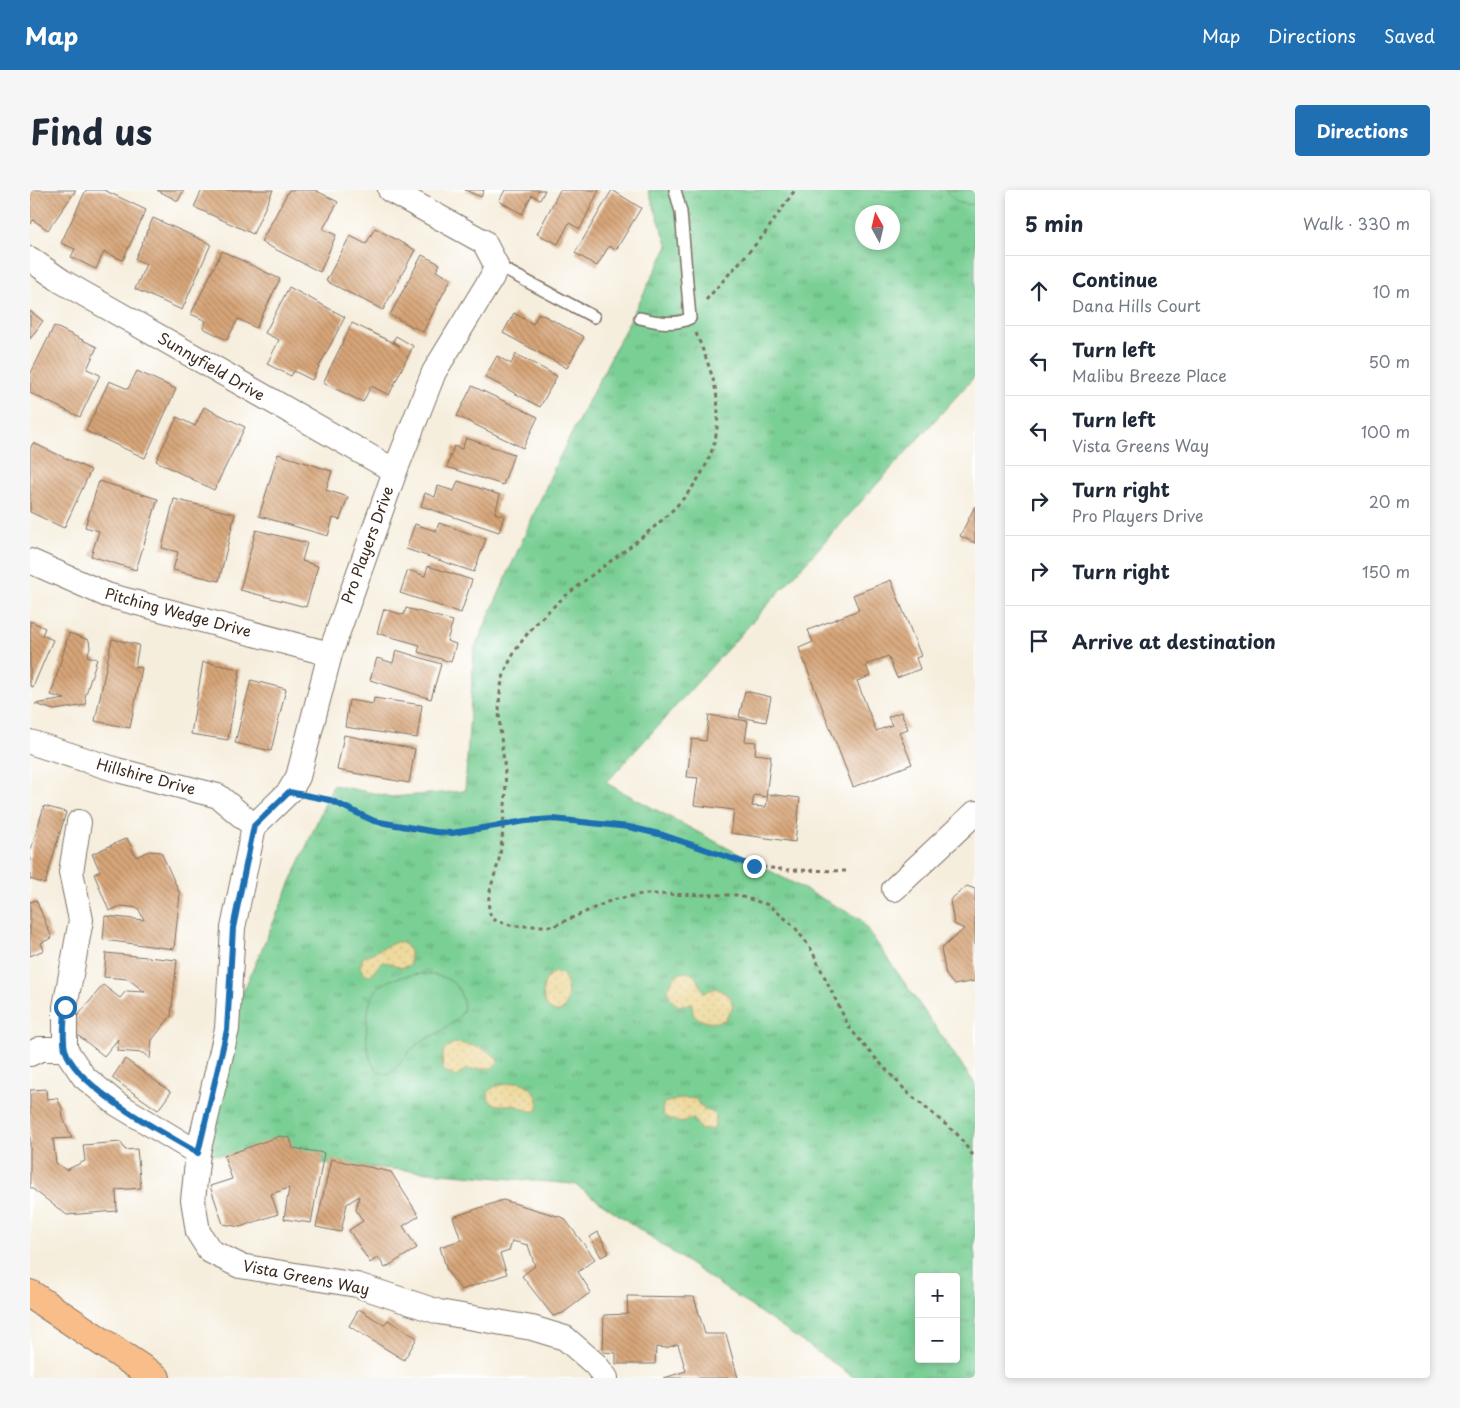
<!DOCTYPE html>
<meta charset="utf-8">
<style>
body{margin:0;font-family:"Playpen Sans",sans-serif;background:#f6f6f7;color:#1f2937}
.controls{position:absolute;right:15px;bottom:15px;display:grid;overflow:hidden;border-radius:5px;box-shadow:0 2px 8px #0003}
.controls button{width:45px;height:45px;display:grid;place-items:center;padding:0;border:0;border-bottom:1px solid #e0e1e3;background:#fff;color:#1f2937;font:25px sans-serif}
.compass{position:absolute;left:825px;top:15px;width:45px;height:45px;border-radius:50%;background:#fff;box-shadow:0 2px 8px #0003;rotate:352deg}
.stop{position:absolute;width:15px;height:15px;margin:-11px;border:4px solid #1f6fb2;border-radius:50%;background:#fff}
.stop.end{background:#1f6fb2;border-color:#fff;box-shadow:0 1px 5px #0008}
.list{margin:0;padding:0;list-style:none}
h2{display:flex;justify-content:space-between;align-items:center;height:65px;margin:0;padding:0 20px;font-size:21px}
h2 small{font-size:16px;font-weight:400;color:#747a83}
.list li{display:grid;grid-template-columns:32px 1fr auto;gap:15px;align-items:center;box-sizing:border-box;height:70px;padding:0 20px;border-top:1px solid #e0e1e3}
.list b{display:block;font-size:19px;white-space:nowrap}
.list p{margin:0;font-size:16px;white-space:nowrap;color:#747a83}
.list em{font-size:16px;font-style:normal;color:#747a83}
.icon{flex:none;width:28px;height:28px;fill:none;stroke:currentColor;stroke-width:2;stroke-linecap:round;stroke-linejoin:round}
.map{position:relative;flex:none;width:945px;height:1188px;overflow:hidden;border-radius:5px}
header{display:flex;align-items:center;gap:30px;box-sizing:border-box;height:70px;padding:0 25px;background:#1f6fb2;color:#fff}
header strong{font-size:24px}
nav{display:flex;gap:28px;margin-inline-start:auto;font-size:18px}
.intro{display:flex;align-items:center;justify-content:space-between;box-sizing:border-box;height:120px;padding:0 30px}
h1{margin:0;font-size:35px}
.button{padding:12px 22px;border-radius:5px;background:#1f6fb2;color:#fff;font-size:18px;font-weight:700}
main{display:flex;gap:30px;padding:0 30px}
aside{flex:1;background:#fff;border-radius:5px;box-shadow:0 2px 8px #0003}
.map>svg:first-child{display:block}
.grass{fill:url(#grass-tufts);stroke:#5a7c59;fill-rule:evenodd}
.sand{fill:url(#sand-dots);stroke:#94825e}
.pitch{fill:#79cf94;stroke:#5a7c59}
.building{fill:url(#building-back-hatch)}
.lines{fill:none;stroke-linecap:round;stroke-linejoin:round}
.service-casing{stroke:#7c6f61;stroke-width:14}
.minor-casing{stroke:#7c6f61;stroke-width:26}
.motorway-casing{stroke:#7c6f61;stroke-width:30}
.path{stroke:#7c6f61;stroke-width:3;stroke-dasharray:4 4;stroke-linecap:butt}
.service{stroke:#fff;stroke-width:11}
.minor{stroke:#fff;stroke-width:24}
.motorway{stroke:#f8bd89;stroke-width:28}
.route{stroke:#1f6fb2;stroke-width:6}
.labels{text-anchor:middle;stroke-width:4.5;stroke-linejoin:round;paint-order:stroke}
.street-label{font-size:15px;fill:#3b2a1e;stroke:#fff}
</style>
<header>
<strong>Map</strong>
<nav><a>Map</a><a>Directions</a><a>Saved</a></nav>
</header>
<div class="intro"><h1>Find us</h1><a class="button">Directions</a></div>
<main>
<div class="map">
<svg width="945" height="1188" viewBox="0 0 945 1188">
<defs>
<pattern id="grass-tufts" width="24" height="20" patternUnits="userSpaceOnUse" patternTransform="scale(1.25)"><rect width="24" height="20" fill="#79cf94"/><path d="M3 7l-1-3M5 7V3M7 7l1-3M15 17l-1-3M17 17v-4M19 17l1-3" fill="none" stroke="#64a878"/></pattern>
<pattern id="sand-dots" width="8" height="8" patternUnits="userSpaceOnUse" patternTransform="scale(1.25)"><rect width="8" height="8" fill="#eeda9e"/><path d="M2 2h.1M6 6h.1" fill="none" stroke="#cdbb88" stroke-width="1.8" stroke-linecap="round"/></pattern>
<pattern id="building-back-hatch" width="6" height="6" patternUnits="userSpaceOnUse" patternTransform="scale(1.25)"><rect width="6" height="6" fill="#d7a578"/><path d="M-1 5l2 2M0 0l6 6M5-1l2 2" fill="none" stroke="#b08762"/></pattern>
</defs>
<rect width="100%" height="100%" fill="#fff"/>
<filter id="ink" filterUnits="userSpaceOnUse"><feTurbulence type="fractalNoise" baseFrequency=".02" numOctaves="2"/><feDisplacementMap in="SourceGraphic" scale="10" xChannelSelector="R" yChannelSelector="G"/><feConvolveMatrix kernelMatrix="1 2 1 2 8 2 1 2 1" color-interpolation-filters="sRGB"/></filter>
<filter id="wash" filterUnits="userSpaceOnUse"><feTurbulence type="fractalNoise" baseFrequency=".0096" numOctaves="4" result="noise"/><feDisplacementMap in="SourceGraphic" scale="20" xChannelSelector="R" yChannelSelector="G"/><feGaussianBlur stdDeviation="1.12" result="paint"/><feColorMatrix in="noise" values="0 0 0 0 0 0 0 0 0 0 0 0 0 0 0 0 0 1.4 0 .05"/><feComposite in="paint" operator="in"/></filter>
<g filter="url(#wash)">
<rect width="100%" height="100%" fill="#f6eedd"/>
<path class="grass" d="M618,0H945V186L576,593L830,729L945,894V1188H825L544,994L168,963L197,839L303,595L362,607L435,601L444,460L526,274L638,56ZM832,22H862V52H832ZM889,1087H926V1169H889Z"/>
<path class="sand" d="M366,752H372L380,761V775L371,778L360,773L352,772L341,785L334,784L330,777L333,767Z
M524,782L533,784C544,803 535,837 516,815C511,802 512,790 524,782Z
M653,782C668,782 667,793 674,802L686,798L700,806L703,816L696,829C684,835 672,833 663,824L662,813L649,816C642,812 638,806 638,798L645,786Z
M424,853C437,854 464,858 468,872L462,878L435,880L426,887L414,881L412,873L414,859Z
M487,892C500,893 513,908 507,921C496,923 492,916 483,915C473,914 468,918 459,910L458,901L466,896Z
M654,908L666,909L669,915L673,916V919L682,922L686,926L684,939L671,940L663,928L651,933L635,927L632,921L634,913Z"/>
<path class="pitch" d="M915,0H945V15L928,13Z
M390,784C416,785 431,790 434,819C423,840 399,844 382,859C373,867 369,879 357,884L349,882C332,870 333,814 347,799C358,788 375,786 390,784Z"/>
<g id="blocks">
<path class="building" d="M0,0H46L18,40L3,30L0,35Z
M56,0H74L116,20L93,70L74,62L66,79L41,67L45,59L31,53Z
M127,0H154L148,11Z
M172,0H243L223,44L164,17Z
M259,0H285L308,12L293,39L306,45L290,82L231,52Z
M435,0H454L451,7Z
M475,0H515L510,10L502,5L492,24L469,11Z
M530,0H569L550,39L539,33L528,54L507,44Z
M582,0L611,18L586,60L579,56L567,76L545,63Z
M123,28L181,54L152,120L105,99L116,74L105,69Z
M345,38L385,60L353,120L296,91L320,46L336,54Z
M192,61L250,89L226,138L208,129L197,150L173,138L176,131L161,124Z
M392,65L410,74L406,81L421,89L393,142L360,125Z
M259,97L315,127L282,190L264,181L261,186L237,174L249,150L235,143Z
M0,121L13,131L0,149Z
M484,123L503,134L509,123L554,147L537,178L473,143Z
M322,133L370,156L363,151L366,146L383,156L359,205L341,196L333,212L293,193Z
M24,136L67,157L57,179L70,185L50,227L0,203V185Z
M486,164L527,186L510,217L455,187L467,166L481,174Z
M107,181L146,199L115,268L56,241L79,191L98,199Z
M442,196L508,227L493,258L427,226Z
M174,217L215,237L184,300L126,271L147,227L165,236Z
M436,248L484,264L473,295L417,277L424,256L432,259Z
M3,253L61,280L34,338L0,322V259Z
M248,264L302,281L296,300L318,307L310,330L303,328L298,346L229,326Z
M69,291L128,309L106,380L61,366L69,341L55,337Z
M428,291L470,305L465,323L474,326L469,342L391,316L395,303L405,307L408,296L424,301Z
M144,309L205,324L189,391L143,380L148,362L132,358Z
M945,316V353L930,346Z
M409,333L456,349L444,382L376,359L385,334L406,341Z
M226,340L277,353L272,371L288,376L276,417L210,400Z
M398,376L442,390L431,423L370,403L378,380L395,386Z
M861,390L891,466L886,468L890,479L867,488L858,466L836,475L840,486L827,491L846,541L862,535L858,527L871,522L878,539L869,542L882,574L823,597L769,458L783,452L778,440L829,420L823,405Z
M376,418L423,431L417,451L426,454L421,472L388,462L390,455L347,443L354,419L374,425Z
M0,431L15,438L12,445L23,450L3,497L0,496Z
M39,443L59,450L60,458L57,466L67,469L55,507L56,515L24,520L5,514L35,509L21,505Z
M82,449L109,455L105,477L112,478L100,538L65,531Z
M366,460L411,474L401,509L340,490L347,468L363,473Z
M173,472L210,479L198,550L161,544Z
M221,490L256,499L241,561L205,553Z
M715,501L741,507L736,532L709,527Z
M344,508L392,515L387,548L315,537L319,510L343,514Z
M679,525L718,531L715,551L726,552L725,564L741,566L736,607L724,605L722,616L736,617L738,604L770,608L765,652L701,643L704,620L664,615L668,588L657,587L662,549L676,551Z
M314,545L385,559L379,593L307,580Z
M14,616L36,622L15,694L0,689V663Z
M97,648L106,667L119,661L131,662L150,704L144,759L73,750L75,726L114,730L108,718L91,716L79,721L64,684L70,681L62,664Z
M937,696L945,699V791L924,795L916,785L911,759L934,739L924,734L920,710Z
M6,710L22,748L11,753L14,760L0,766V712Z
M76,763L147,770L141,826L122,850L120,869L113,863L87,861L88,849L74,866L45,843L46,828L73,795L90,808L96,801L115,802L98,789L74,787Z
M95,869L141,902L128,920L82,888Z
M16,899L17,909L27,908L32,918L33,928L42,948L23,949L26,973L36,980L55,971L53,955L91,952L95,960L107,959L111,998L86,1000L87,1021L37,1025L0,997V900Z
M250,946L260,948L263,958L294,963L281,1033L254,1029L259,998L241,1004L248,1024L210,1037L193,1034L180,996L202,989L194,966Z
M301,969L361,982L389,1026L373,1036L387,1058L355,1078L348,1067L340,1073L319,1040L333,1031L326,1020L329,1006L317,1014L311,1042L286,1037Z
M473,1010L534,1028L565,1069L548,1082L561,1102L533,1123L523,1126L492,1086L505,1076L498,1055L482,1051L479,1061L470,1064L477,1084L431,1100L417,1081L410,1057L431,1050L423,1027Z
M568,1042L579,1063L571,1067L560,1047Z
M597,1106L664,1107L675,1144H696L708,1188H634L656,1181L648,1154L636,1158L626,1157L625,1174H586V1163L573,1162L574,1125L598,1124Z
M329,1119L354,1135L358,1130L387,1148L374,1170L319,1136Z"/>
</g>
</g>
<g filter="url(#ink)">
<use href="#blocks" fill-opacity="0" stroke="#7c6f61" stroke-width="1"/>
<g class="lines">
<g class="service-casing">
<path id="service" d="M466,75L564,127
M610,128C626,132 645,136 660,128L651,22L645,0"/>
</g>
<g class="minor-casing">
<path id="minor" d="M0,69L33,92L365,281
M0,371L77,405L300,464
M0,552L87,580L188,606L224,636
M49,632L41,682L51,730L35,817V859L54,887L87,914L168,963
M224,636L203,738L197,839L168,963L163,1010L168,1042L180,1061L210,1076L327,1095L409,1122L502,1138L535,1148L565,1174L576,1188
M224,636L259,602L268,587L300,464L365,281L404,182L462,87L466,75L454,52L360,0
M864,699L945,623
M0,864L10,859H35"/>
</g>
<g class="motorway-casing">
<path id="motorway" d="M0,1104L126,1188"/>
</g>
<path class="path" d="M676,110L733,46L765,0
M666,143C674,163 684,186 687,208C702,339 522,374 477,477C458,520 480,569 475,615C473,631 473,648 470,664C467,685 452,708 462,729L483,736H524L582,710L612,704L706,705L739,715L764,736L781,759L819,837L837,859L877,902L927,944L945,968
M282,606L300,610L344,631L385,640L421,643L496,631L544,630L599,637L633,645L724,676L758,680L819,681"/>
<use href="#service" class="service"/>
<use href="#minor" class="minor"/>
<use href="#motorway" class="motorway"/>
</g>
</g>
<g class="lines" filter="url(#ink)">
<path class="route" d="M35,817C35,829 32,847 35,859C46,898 134,943 168,963L197,840L203,738L224,636L259,602L300,610L344,631L406,642L422,643L496,631L523,629L599,637L633,645L724,676"/>
</g>
<g class="labels">
<g class="street-label">
<text transform="translate(181 177) rotate(30)" y="5">Sunnyfield Drive</text>
<text transform="translate(338 355) rotate(-70)" y="5">Pro Players Drive</text>
<text transform="translate(148 423) rotate(15)" y="5">Pitching Wedge Drive</text>
<text transform="translate(116 587) rotate(15)" y="5">Hillshire Drive</text>
<text transform="translate(276 1088) rotate(11)" y="5">Vista Greens Way</text>
</g>
</g>
</svg>
<div class="controls">
<button>+</button>
<button>−</button>
</div>
<svg class="compass" viewBox="-18 -18 36 36"><path d="M0-13l5 13h-10z" fill="#e53935"/><path d="M0 13l5-13h-10z" fill="#747a83"/></svg>
<div class="stop" style="left:35px;top:817px"></div>
<div class="stop end" style="left:724px;top:676px"></div>
</div>
<aside>
<h2>5 min<small>Walk · 330 m</small></h2>
<ul class="list">
<li><svg class="icon" aria-label="ahead" viewBox="0 0 24 24"><path d="M12 20V5M6 11l6-6 6 6"/></svg><div><b>Continue</b><p>Dana Hills Court</p></div><em>10 m</em></li>
<li><svg class="icon" aria-label="left" viewBox="0 0 24 24"><path d="M17 20v-9H6M10 6l-5 5 5 5"/></svg><div><b>Turn left</b><p>Malibu Breeze Place</p></div><em>50 m</em></li>
<li><svg class="icon" aria-label="left" viewBox="0 0 24 24"><path d="M17 20v-9H6M10 6l-5 5 5 5"/></svg><div><b>Turn left</b><p>Vista Greens Way</p></div><em>100 m</em></li>
<li><svg class="icon" aria-label="right" viewBox="0 0 24 24"><path d="M7 20v-9h11M14 6l5 5-5 5"/></svg><div><b>Turn right</b><p>Pro Players Drive</p></div><em>20 m</em></li>
<li><svg class="icon" aria-label="right" viewBox="0 0 24 24"><path d="M7 20v-9h11M14 6l5 5-5 5"/></svg><div><b>Turn right</b></div><em>150 m</em></li>
<li><svg class="icon" aria-label="arrive" viewBox="0 0 24 24"><path d="M6 21V4h12l-3 4 3 4H6"/></svg><div><b>Arrive at destination</b></div></li>
</ul>
</aside>
</main>
